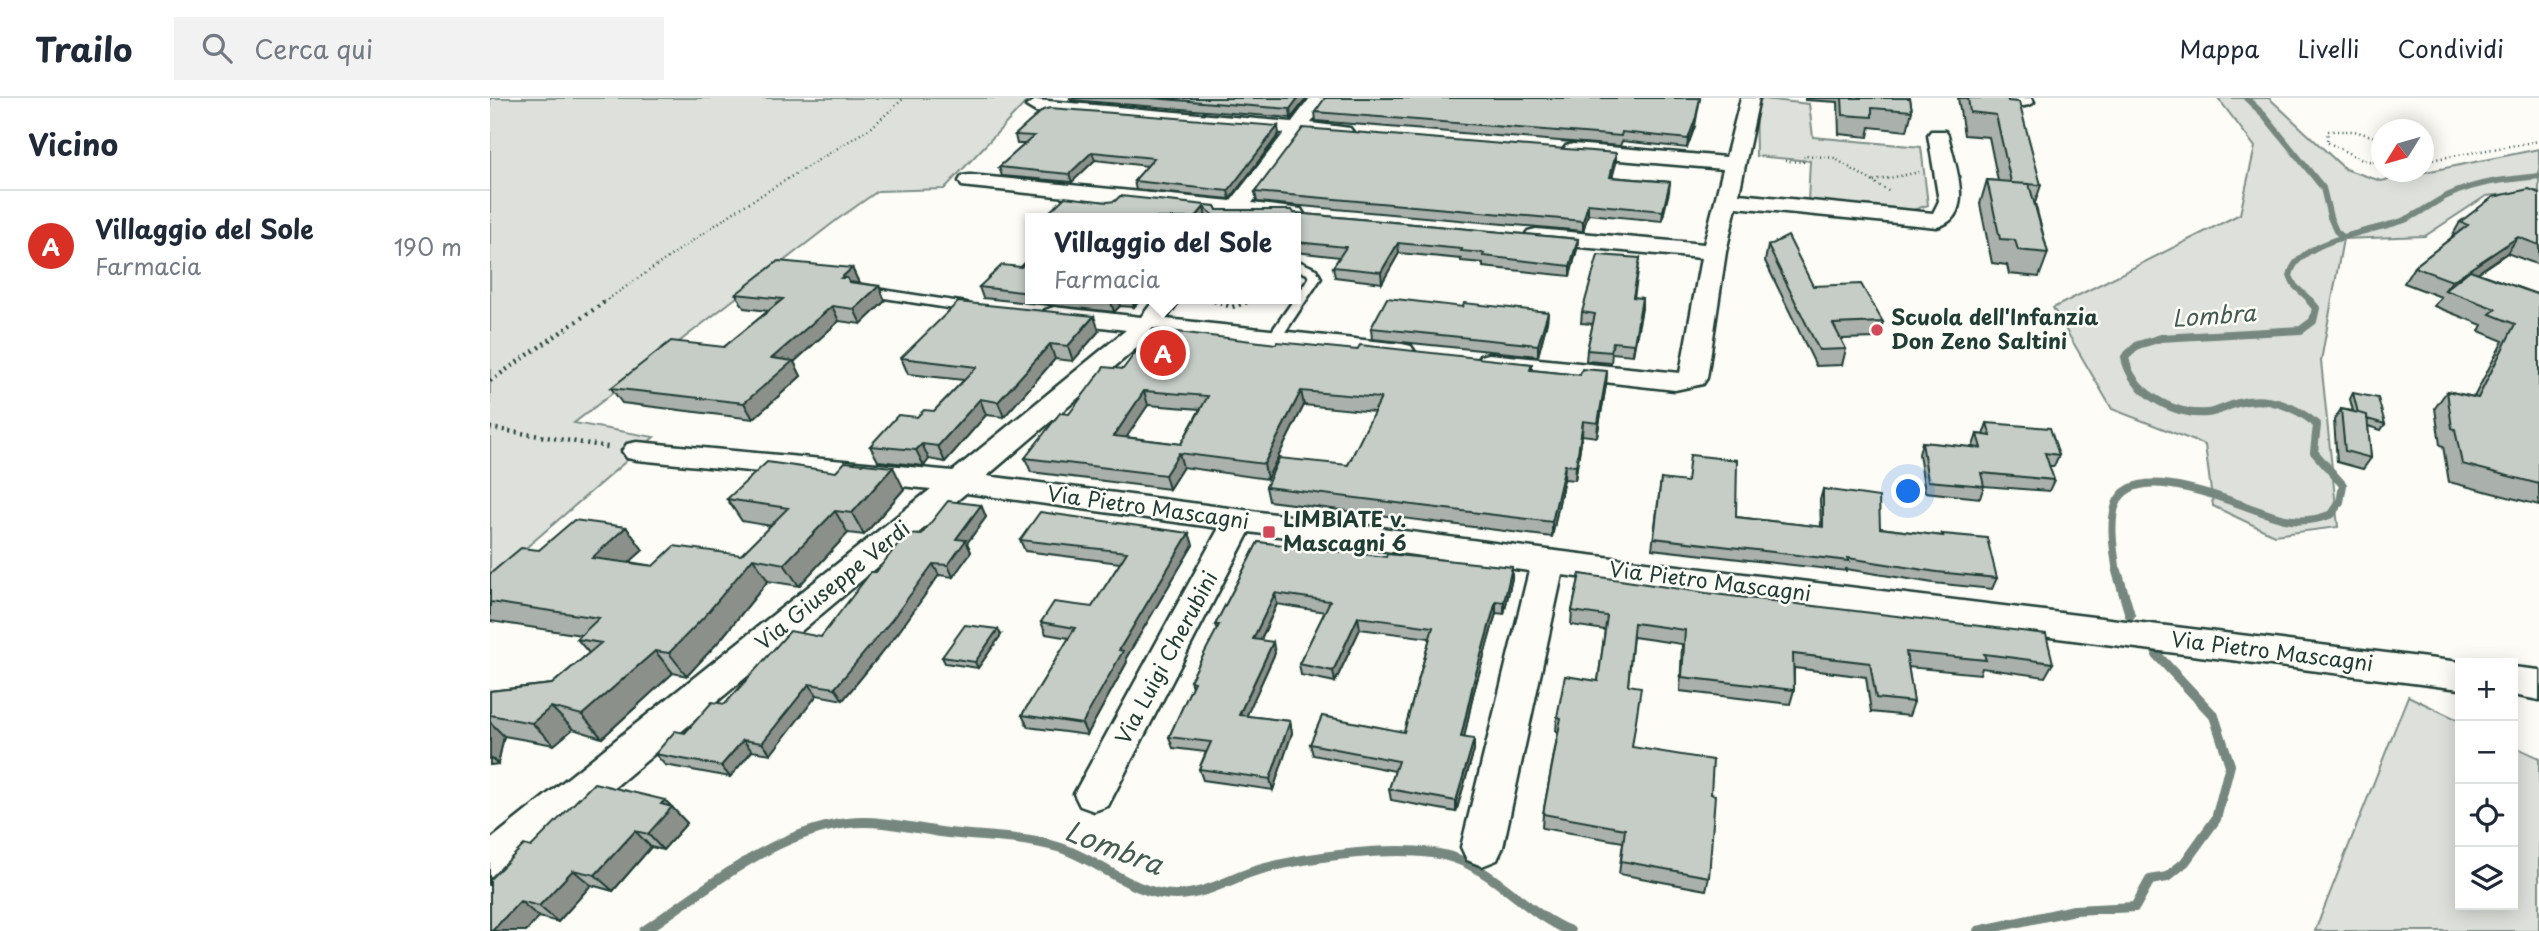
<!DOCTYPE html>
<html lang="it">
<meta charset="utf-8">
<style>
body{margin:0;font-family:"Playpen Sans",sans-serif;background:#f2f2f3;color:#1f2937}
.controls{position:absolute;right:21px;bottom:21px;display:grid;overflow:hidden;border-radius:0px;box-shadow:0 4px 18px #0003}
.controls button{width:63px;height:63px;display:grid;place-items:center;padding:0;border:0;border-bottom:2px solid #e0e1e3;background:#fff;color:#1f2937;font:35px sans-serif}
.compass{position:absolute;left:1881px;top:21px;width:63px;height:63px;border-radius:50%;background:#fff;box-shadow:0 4px 18px #0003;rotate:233deg}
.you{position:absolute;left:1419px;top:394px;width:24px;height:24px;margin:-18px;border:5px solid #fff;border-radius:50%;background:#1a73e8;box-shadow:0 0 0 10px #1a73e833}
.badge{display:grid;place-items:center;width:46px;height:46px;border-radius:50%;background:#d93025;color:#fff;font-size:23px;font-weight:700}
.pin{position:absolute;translate:-50% -50%;border:4px solid #fff;box-shadow:0 2px 7px #0006}
.popup{position:absolute;left:535px;top:115px;width:276px;height:91px;box-sizing:border-box;display:grid;place-content:center;border-radius:0px;background:#fff;filter:drop-shadow(0 2px 5px #0005);font-size:23px;white-space:nowrap;color:#747a83}
.popup b{font-size:26px;color:#1f2937}
.popup::after{content:'';position:absolute;left:50%;top:100%;margin-left:-14px;border:14px solid transparent;border-top-color:#fff}
.list{margin:0;padding:0;list-style:none}
h2{display:flex;justify-content:space-between;align-items:center;height:91px;margin:0;padding:0 28px;font-size:30px}
h2 small{font-size:23px;font-weight:400;color:#747a83}
.list li{display:grid;grid-template-columns:46px 1fr auto;gap:21px;align-items:center;box-sizing:border-box;height:112px;padding:0 28px;border-top:2px solid #e0e1e3}
.list b{display:block;font-size:26px;white-space:nowrap}
.list p{margin:0;font-size:23px;white-space:nowrap;color:#747a83}
.list em{font-size:23px;font-style:normal;color:#747a83}
.icon{flex:none;width:38px;height:38px;fill:none;stroke:currentColor;stroke-width:2;stroke-linecap:round;stroke-linejoin:round}
.map{position:relative;flex:none;width:2049px;height:833px;overflow:hidden}
header{display:flex;align-items:center;gap:42px;box-sizing:border-box;height:98px;padding:0 35px;background:#fff;border-bottom:2px solid #e0e1e3}
header strong{font-size:33px}
nav{display:flex;gap:38px;margin-inline-start:auto;font-size:24px}
.search{width:490px;height:63px;background:#f2f2f3;display:flex;align-items:center;gap:18px;box-sizing:border-box;padding:0 24px;border-radius:0px;color:#747a83;font-size:26px}
main{display:flex}
aside{flex:1;background:#fff}
.map>svg:first-child{display:block}
.green{fill:#dde0db;stroke:#7e8e88;stroke-width:2}
.lines{fill:none;stroke-linecap:round;stroke-linejoin:round}
.stream-far2{stroke:#75877f;stroke-width:6}
.stream-far1{stroke:#75877f;stroke-width:8}
.stream{stroke:#75877f;stroke-width:10}
.lane-casing{stroke:#1f3d34;stroke-width:5}
.street-casing{stroke:#1f3d34;stroke-width:5}
.path-far1{stroke:#1f3d34;stroke-width:2.5;stroke-dasharray:1 3.5;stroke-linecap:butt}
.path{stroke:#1f3d34;stroke-width:4.5;stroke-dasharray:2 4.5;stroke-linecap:butt}
.lane{fill:#fdfcf7;fill-rule:evenodd}
.street{fill:#fdfcf7;fill-rule:evenodd}
.wall{fill:#aab0ab;stroke:#1f3d34;stroke-width:2;fill-rule:evenodd}
.shaded-wall{fill:#8b908b;stroke:#1f3d34;stroke-width:2}
.building{fill:#c6cdc7;stroke:#1f3d34;stroke-width:2;fill-rule:evenodd}
.poi-dot{fill:#d1495b;stroke:#fdfcf7;stroke-width:2.5}
.labels{text-anchor:middle;stroke-width:5;stroke-linejoin:round;paint-order:stroke}
.poi-label{font-size:21px;font-weight:bold;fill:#1f3d34;stroke:#fdfcf7;text-anchor:start}
.street-label{font-size:21px;fill:#1f3d34;stroke:#fdfcf7}
.water-label{font-size:23px;font-style:italic;fill:#435c53;stroke:#fdfcf7}
.near-water-label{font-size:28px;font-style:italic;fill:#435c53;stroke:#fdfcf7}
</style>
<header>
<strong>Trailo</strong>
<div class="search"><svg class="icon" aria-label="search" viewBox="0 0 24 24"><circle cx="10" cy="10" r="6"/><path d="M15 15l6 6"/></svg>Cerca qui</div>
<nav><a>Mappa</a><a>Livelli</a><a>Condividi</a></nav>
</header>
<main>
<aside>
<h2>Vicino<small></small></h2>
<ul class="list">
<li><span class="badge">A</span><div><b>Villaggio del Sole</b><p>Farmacia</p></div><em>190 m</em></li>
</ul>
</aside>
<div class="map">
<svg width="2049" height="833" viewBox="0 0 2049 833">
<rect width="100%" height="100%" fill="#fdfcf7"/>
<filter id="ink" filterUnits="userSpaceOnUse"><feTurbulence type="fractalNoise" baseFrequency=".0143" numOctaves="2"/><feDisplacementMap in="SourceGraphic" scale="14" xChannelSelector="R" yChannelSelector="G"/><feConvolveMatrix kernelMatrix="1 2 1 2 8 2 1 2 1" color-interpolation-filters="sRGB"/></filter>
<g filter="url(#ink)">
<path class="green" d="M0,0H540L454,91L388,93L348,121L84,325L164,339L0,481Z
M1265,0L1319,6L1323,39L1431,49L1438,107L1420,113L1318,103L1320,63L1266,58Z
M1728,0H1779L1855,71L1891,83L2049,51V93L1996,98L1935,138L1853,141L1831,263L1848,429L1784,437L1723,408L1715,347L1622,311L1563,210L1750,116L1765,49Z
M1918,598L1970,623V807H2023V648L2049,660V833H1825Z"/>
<g class="lines">
<path class="stream-far2" d="M1756,0L1774,17L1833,90L1840,119L1846,133L1853,139
M1822,204L1805,188L1800,178C1806,142 1884,133 1912,123C1929,117 1943,104 1959,97C1987,84 2019,81 2049,78"/>
<path class="stream-far1" d="M1627,475C1624,454 1619,426 1626,406C1646,355 1760,414 1795,421C1810,424 1827,422 1842,416L1850,404L1853,387L1824,354L1827,327C1806,308 1776,297 1748,305C1737,308 1728,314 1717,315C1683,318 1640,293 1635,259L1648,247L1671,240L1811,232L1823,223L1826,210L1820,203"/>
<path class="stream" d="M1627,473L1640,517
M154,833C215,792 282,734 358,725C391,721 425,731 458,735C494,739 533,739 568,749C608,761 641,796 684,797C713,798 739,781 765,773C813,759 918,744 964,760C1008,775 1037,816 1080,833
M1488,833L1584,812L1645,809L1660,782L1677,779L1695,764L1726,721L1740,667L1724,618L1667,557"/>
<g class="lane-casing">
<path id="lane" d="M806,162L826,171L831,180L789,243H779L777,240L819,180L817,176L806,171Z
M373,189L477,205L483,209L477,213L369,196V190Z"/>
</g>
<g class="street-casing">
<path id="street" d="M820,0H839L821,25L860,30L863,34L860,38L813,37L762,105L811,111L814,116L806,122L753,118L751,120H729L732,115L480,89L472,88L469,83L472,78L480,77L741,103L794,35L546,14L536,8L546,2L802,24Z
M1251,0H1269L1249,96L1443,115L1449,103L1438,37L1441,33H1455L1458,37C1464,65 1487,119 1447,129L1246,109L1236,154L1217,280L1213,286L1185,292L990,270L986,264L990,258L999,256L1190,275L1211,160L1046,145L1038,143L1034,138L1038,133L1046,131L1214,146L1233,71L1083,58L1076,56L1073,52L1076,48L1083,46L1236,59Z
M1475,0H1542L1544,4C1537,13 1482,9 1475,0Z
M665,201H690L676,221L912,246L921,248L925,254L921,260L912,262L664,235L497,378L1058,452L1978,565H1970V591L1072,477L1013,749L1007,762L992,768L977,762L971,749L1039,473L759,434L618,708L604,713L590,708L584,696L729,430L476,395L15,781L0,786V742L441,391L147,362L137,360L132,353L137,346L147,344L463,373L636,232L555,222L551,217L555,212L564,209L651,219Z
M2023,569L2049,572V602L2023,597Z"/>
</g>
<path class="path-far1" d="M1892,41L1864,33H1838L1837,44L1872,62L1892,65
M1934,56L1946,60
M1295,63L1313,64L1315,57L1344,60L1400,94
M1934,63L2049,43
M1384,83L1430,74
M722,201L726,204
M114,204L247,112L382,29L414,0
M758,204L763,201"/>
<path class="path" d="M724,203L742,209L761,203
M0,283L116,203
M0,330L118,349"/>
<use href="#lane" class="lane"/>
<use href="#street" class="street"/>
</g>
<path class="wall" d="M580,0H817L801,20L581,2Z
M1315,0H1420L1422,13L1417,33L1380,29L1378,39L1349,36L1348,4L1315,2Z
M1468,0H1517L1551,87L1545,105L1558,155L1549,179L1519,176L1517,167L1502,165L1490,106L1497,82L1508,83L1499,39L1474,37Z
M825,14L1205,28L1197,50L1132,43L1130,48L826,23Z
M789,36L740,101L646,92L644,83L658,68L605,62L582,84L512,78L509,69L535,46H527L525,37Z
M1126,65L1122,79L1180,84L1172,123L1098,116L1093,133L767,104L765,94Z
M2049,95V167L2017,155L1987,175L2049,197V407L1959,384L1953,348L1950,347L1945,310L1957,293L1984,299L2013,243L1989,233L1992,227L1944,208L1951,199L1914,185L1924,169L1961,140L1970,124Z
M617,104L725,108L727,112L804,115L1088,141L1087,151L1080,178L993,169V165L971,163V161L909,155L892,185L845,179L843,169L850,159L806,154V120H717L716,119L715,120H553Z
M1278,148L1323,188L1393,224L1388,240L1351,241L1356,251L1352,267L1326,268L1275,163Z
M540,160V201H651L644,209L630,208L624,214L493,200L489,189L531,169Z
M1150,160L1144,200H1152L1143,257L1122,255L1121,265L1096,263L1097,252L1103,226L1091,225L1092,214Z
M362,170L369,185L389,188L395,203L371,226L349,223L304,264L311,278L263,321L132,305L121,290L234,249L278,213L254,210L246,196Z
M973,209L1058,214L1057,224L1048,258L882,241L881,230Z
M609,233L583,263L565,261L514,319L496,317L455,364L439,361L434,368L388,363L380,348L427,319L444,313L474,282L418,276L411,260Z
M786,246L1042,266V272L1090,277L1117,273L1116,287L1107,339L1092,337L1085,382L1074,381L1062,439L779,403L776,389L858,367L885,314L814,307L777,381L693,369L679,391L541,374L535,360L579,316L633,271ZM658,307L710,311L691,346L636,339Z
M1863,295L1895,326L1891,332L1878,328L1881,360L1873,371L1847,364L1844,322L1851,311L1863,313L1860,301Z
M1497,325L1569,357L1564,368H1559L1564,382L1559,393L1494,388L1490,400L1435,394L1429,356L1432,344L1484,350L1483,348L1487,336L1493,337Z
M346,374L414,391L374,437L358,435L309,488L278,483L231,541L197,578L183,575L112,640L83,631L64,647L14,638L8,666L0,667V593L62,586L99,555L87,541L91,537L0,523V476L49,452L136,429L153,452L139,464L163,468L251,457L281,428L252,423L237,401Z
M1171,381L1246,419L1331,429L1330,402L1333,391L1390,430L1452,438V436L1507,480L1502,491L1443,485L1356,471V473L1162,451Z
M491,407L496,419L477,445L481,454L463,479L449,477L408,535L353,602L327,597L281,656L262,653L240,679L175,667L165,656L331,539L386,474L431,437Z
M699,435L703,447L636,560L637,564L597,637L538,629L532,617L579,540L556,536L551,524L602,509L630,465L535,453L530,442Z
M768,444L1022,480L1014,516L1006,515L983,597L974,639L984,652L966,714L901,702L899,691L905,673L823,657L820,646L914,634L940,540L870,531L845,584L811,577L809,566L835,514L787,506L771,542L785,555L756,618L800,623L802,635L783,692L713,682L709,671L716,654L683,650L679,639L702,589L700,583L727,532L725,527Z
M1090,476L1563,565L1555,579L1492,570L1490,576L1418,569L1424,604L1419,618L1381,614L1376,579L1304,570V592L1300,606L1190,593L1192,546L1143,539L1138,587L1142,650L1221,696L1219,779L1216,792L1129,776L1133,744L1052,730L1053,716L1068,634L1066,633L1067,619L1108,583L1115,532L1081,527L1082,513Z
M511,537L488,570L455,565L452,559Z
M175,702L197,725L173,752L161,749L123,793L101,787L68,824L49,819L0,833L41,749Z"/>
<path class="shaded-wall" d="M808,0H817L801,20L800,11Z
M1210,0L1205,28L1197,50L1198,41Z
M788,28L789,36L740,101L738,93Z
M602,54L605,62L582,84L579,76Z
M1126,55V65L1120,88V79Z
M1180,84L1179,94L1172,123L1173,113Z
M1098,106V116L1093,133V123Z
M714,109L716,119L715,120H705Z
M2028,139L2017,155L1959,194L1955,192L1962,183Z
M1088,141L1087,151L1080,178V168Z
M908,145L909,155L892,185L891,174Z
M362,170L369,185L358,194L351,180Z
M389,188L395,203L371,226L364,211Z
M1152,200V211L1143,257L1144,246Z
M624,201H628L630,208L624,214L621,204Z
M642,201H651L644,209Z
M342,208L349,223L304,264L311,278L263,321L254,305L282,260Z
M1058,214L1057,224L1048,258V247Z
M604,218L609,233L583,263L578,248Z
M560,246L565,261L514,319L508,304Z
M1117,273L1116,287L1107,339L1108,325Z
M654,293L658,307L628,352L624,338Z
M811,293L814,307L777,381L774,366Z
M490,301L496,317L455,364L448,348Z
M1093,323L1092,337L1085,382L1086,368Z
M432,346L439,361L434,368L426,352Z
M689,355L693,369L679,391L675,377Z
M1075,367L1074,381L1062,439V424Z
M403,369L414,391L374,437L362,415Z
M491,407L496,419L477,445L481,454L463,479L458,467L466,441Z
M345,413L358,435L309,488L294,466Z
M136,429L153,452L120,482L102,460Z
M699,435L703,447L636,560L637,564L597,637L592,626L629,552Z
M263,460L278,483L231,541L197,578L179,555Z
M443,466L449,477L408,535L353,602L345,590Z
M1022,469V480L1014,516V504Z
M785,495L787,506L766,552L763,541Z
M1006,503V515L983,597L972,650L971,639L983,586Z
M868,519L870,531L845,584L843,573Z
M508,531L511,537L488,570L485,564Z
M783,544L785,555L752,628L749,617Z
M165,553L183,575L112,640L92,617Z
M319,586L327,597L281,656L272,645Z
M61,609L83,631L64,647L42,625Z
M800,623L802,635L783,692L780,681Z
M0,624L14,638L8,666L0,659Z
M984,641V652L966,714V703Z
M253,642L262,653L240,679L231,668Z
M175,702L197,725L173,752L158,736L171,706Z
M145,733L161,749L123,793L105,777Z
M83,772L101,787L68,824L49,808Z
M30,803L49,819L36,833H2Z"/>
<path class="building" d="M661,0H808L800,11Z
M835,0H1210L1206,19L1198,41L1132,34L1131,38L825,14Z
M1352,0H1420L1422,13L1382,10V19L1353,17Z
M1478,0H1517L1518,3L1529,4L1551,87L1522,85L1539,86L1558,155L1528,152L1525,142L1510,141L1497,82L1521,84L1506,17L1480,14Z
M560,10L788,28L738,93L644,83L664,60L602,54L579,76L509,69L544,38L525,37L553,12Z
M813,30L1126,55L1120,79L1180,84L1173,113L1098,106L1093,123L765,94Z
M2039,91L2049,95V147L2028,139L1962,183L1924,169L1978,127L1970,124L2003,99Z
M630,98L725,108L727,112H802L804,115L1088,141L1080,168L993,158L994,155L971,153L972,151L908,145L891,174L843,169L856,149L806,144V120H727L714,109L705,120H553L575,99L617,104L625,103Z
M1298,138L1323,188L1371,186L1393,224L1343,226L1356,251L1329,252L1278,148Z
M1108,157L1150,160L1143,199L1152,200L1144,246L1123,244L1121,254L1097,252L1105,216L1092,214Z
M540,160V195L489,189L512,167L531,169Z
M288,163L362,170L351,180H357L359,184L389,188L364,211L342,208L282,260L303,263L254,305L121,290L181,243L234,249L293,201L246,196Z
M1980,172L2049,197V386L1972,366L1965,331L1962,330L1957,293L1988,300L2025,226L2000,216L2006,211L1955,192Z
M897,200L973,209L974,205L1058,214L1048,247L881,230Z
M594,201H624L621,204Z
M468,204L604,218L578,248L560,246L508,304L490,301L448,348L432,346L426,352L380,348L408,317L427,319L434,312L444,313L487,269L411,260Z
M663,231L786,246L787,244L867,252L870,247L1042,266L1040,272L1090,277L1092,271L1117,273L1108,325L1093,323L1086,368L1075,367L1062,424L776,389L789,360L858,367L891,300L811,293L774,366L689,355L675,377L535,360L570,315L579,316L614,269L633,271ZM654,293L718,298L691,346L624,338Z
M1863,295L1888,300L1895,326L1877,321V317L1868,315Z
M1851,311L1877,317L1881,360L1855,353Z
M1497,325L1560,330L1569,357L1555,355L1564,382L1491,375L1494,388L1438,383L1432,344L1491,350L1487,336L1501,338Z
M1200,357L1247,362L1246,419L1333,429V391L1389,399L1390,430L1453,438L1452,436L1497,440L1507,480L1447,474L1358,460L1359,463L1164,440L1171,381L1197,384Z
M277,364L346,374L355,364L403,369L362,415L345,413L294,466L263,460L214,519L179,555L165,553L92,617L61,609L42,625L0,617V593L62,586L111,545L87,541L109,520L0,504V476L31,450L49,452L84,422L136,429L102,460L163,468L184,448L251,457L298,410L237,401Z
M458,403L491,407L466,441L476,442L458,467L443,466L401,523L345,590L319,586L272,645L253,642L231,668L165,656L185,633L195,635L222,604L235,606L300,533L331,539L381,474H386L416,436L431,437Z
M550,414L699,435L629,552L633,553L592,626L532,617L585,530L551,524L564,504L602,509L637,454L530,442Z
M768,444L896,459L897,456L1022,469L1014,504L1006,503L983,586L971,639L984,641L966,703L899,691L908,663L820,646L832,618L914,634L943,529L868,519L843,573L809,566L840,503L785,495L763,541L783,544L749,617L800,623L780,681L709,671L721,644L679,639L704,584L700,583L729,527H725Z
M1090,476L1216,495L1556,536L1563,565L1494,556L1496,562L1416,554L1424,604L1386,600L1380,565L1303,556L1304,592L1192,579L1195,532L1144,525L1138,587L1151,589L1142,649L1223,662L1221,696L1225,697L1219,779L1131,763L1135,731L1053,716L1071,620L1067,619L1075,578L1108,583L1117,518L1082,513Z
M475,527L508,531L485,564L452,559Z
M104,685L175,702L171,706L182,709L158,736L145,733L105,777L83,772L49,808L30,803L2,833H0V781L34,747L41,749Z"/>
</g>
<g class="poi-dot">
<circle cx="1387" cy="232" r="7"/>
<rect x="772" y="427" width="14" height="14" rx="3.5"/>
</g>
<g class="labels">
<g class="poi-label">
<text x="1401" y="227">Scuola dell'Infanzia<tspan x="1401" dy="24">Don Zeno Saltini</tspan></text>
<text x="793" y="429">LIMBIATE v.<tspan x="793" dy="24">Mascagni 6</tspan></text>
</g>
<g class="street-label">
<text transform="translate(658 410) rotate(8)" y="7">Via Pietro Mascagni</text>
<text transform="translate(1220 484) rotate(7)" y="7">Via Pietro Mascagni</text>
<text transform="translate(343 488) rotate(-39)" y="7">Via Giuseppe Verdi</text>
<text transform="translate(1782 554) rotate(7)" y="7">Via Pietro Mascagni</text>
<text transform="translate(677 560) rotate(-62)" y="7">Via Luigi Cherubini</text>
</g>
<g class="water-label">
<text transform="translate(1724 218) rotate(-4)" y="8">Lombra</text>
</g>
<g class="near-water-label">
<text transform="translate(624 750) rotate(21)" y="10">Lombra</text>
</g>
</g>
</svg>
<div class="controls">
<button>+</button>
<button>−</button>
<button><svg class="icon" aria-label="locate" viewBox="0 0 24 24"><circle cx="12" cy="12" r="6"/><path d="M12 2v4M12 18v4M2 12h4M18 12h4"/></svg></button>
<button><svg class="icon" aria-label="layers" viewBox="0 0 24 24"><path d="M12 4l9 5-9 5-9-5zM3 14l9 5 9-5"/></svg></button>
</div>
<svg class="compass" viewBox="-18 -18 36 36"><path d="M0-13l5 13h-10z" fill="#e53935"/><path d="M0 13l5-13h-10z" fill="#747a83"/></svg>
<div class="you"></div>
<div class="pin badge" style="left:673px;top:255px">A</div>
<div class="popup"><b>Villaggio del Sole</b>Farmacia</div>
</div>
</main>
